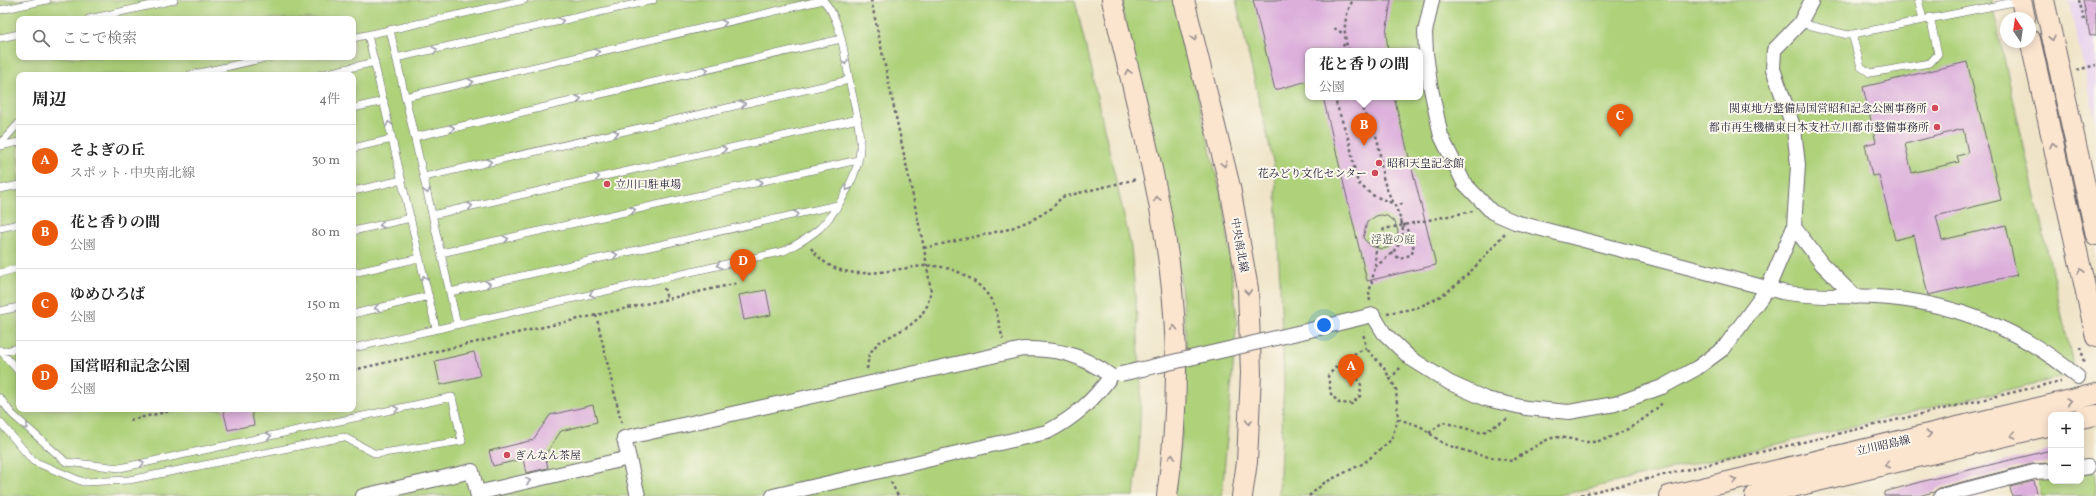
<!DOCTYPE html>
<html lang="ja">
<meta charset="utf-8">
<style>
body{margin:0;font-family:Vollkorn,"Noto Serif JP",serif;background:#f6f6f6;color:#222}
.controls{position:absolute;right:12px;bottom:12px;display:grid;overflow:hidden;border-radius:8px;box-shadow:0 2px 10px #0003}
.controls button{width:36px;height:36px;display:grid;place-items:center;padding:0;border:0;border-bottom:1px solid #e0e0e0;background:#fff;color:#222;font:20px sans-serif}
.compass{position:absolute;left:2000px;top:12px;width:36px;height:36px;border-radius:50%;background:#fff;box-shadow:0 2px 10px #0003;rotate:347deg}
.you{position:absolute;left:1324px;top:325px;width:14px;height:14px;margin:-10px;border:3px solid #fff;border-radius:50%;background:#1a73e8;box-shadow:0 0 0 6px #1a73e833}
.badge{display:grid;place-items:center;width:26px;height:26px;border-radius:50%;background:#ea580c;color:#fff;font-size:13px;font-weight:700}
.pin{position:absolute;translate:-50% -33px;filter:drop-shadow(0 1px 2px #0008)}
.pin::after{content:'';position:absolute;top:21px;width:14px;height:12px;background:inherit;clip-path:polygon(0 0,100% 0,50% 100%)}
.popup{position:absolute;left:1305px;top:48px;width:118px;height:52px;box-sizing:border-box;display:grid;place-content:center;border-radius:8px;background:#fff;filter:drop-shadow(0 1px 3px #0005);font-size:13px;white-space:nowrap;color:#767676}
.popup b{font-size:15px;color:#222}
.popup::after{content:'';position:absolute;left:50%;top:100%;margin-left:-8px;border:8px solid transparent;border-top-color:#fff}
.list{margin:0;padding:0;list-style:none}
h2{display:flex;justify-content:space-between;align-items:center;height:52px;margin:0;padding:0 16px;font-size:17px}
h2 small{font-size:13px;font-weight:400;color:#767676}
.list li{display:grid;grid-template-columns:26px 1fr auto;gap:12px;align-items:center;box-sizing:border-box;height:72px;padding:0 16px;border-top:1px solid #e0e0e0}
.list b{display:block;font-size:15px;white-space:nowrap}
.list p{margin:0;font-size:13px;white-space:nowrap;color:#767676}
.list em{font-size:13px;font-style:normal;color:#767676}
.icon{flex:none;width:22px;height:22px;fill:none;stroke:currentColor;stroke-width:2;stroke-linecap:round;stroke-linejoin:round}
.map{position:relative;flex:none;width:2096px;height:496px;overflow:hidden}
.search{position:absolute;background:#fff;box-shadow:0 2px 10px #0003;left:16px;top:16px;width:340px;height:44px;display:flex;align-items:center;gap:10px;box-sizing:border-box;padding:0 14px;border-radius:8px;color:#767676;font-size:15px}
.panel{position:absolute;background:#fff;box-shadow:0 2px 10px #0003;left:16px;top:72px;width:340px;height:340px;border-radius:8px}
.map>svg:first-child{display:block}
.built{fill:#e7d2ef}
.green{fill:#aed17a;stroke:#687a5a;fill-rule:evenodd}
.building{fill:#dcafdb;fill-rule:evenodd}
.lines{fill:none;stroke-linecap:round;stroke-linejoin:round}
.lane-casing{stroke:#6a666c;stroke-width:8}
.street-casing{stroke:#6a666c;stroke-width:16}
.secondary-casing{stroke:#6a666c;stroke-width:22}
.path{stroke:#6a666c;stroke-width:2.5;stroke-dasharray:3 3;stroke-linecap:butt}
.lane{stroke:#fff;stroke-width:7}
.street{stroke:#fff;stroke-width:14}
.secondary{stroke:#fbe5cf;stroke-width:20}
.street-bridge-casing{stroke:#6a666c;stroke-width:16;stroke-linecap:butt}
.street-bridge{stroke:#fff;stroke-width:14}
.oneway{stroke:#9c9ca7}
.oneway2{stroke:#998d8c}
.poi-dot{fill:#d1495b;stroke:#fbf7ec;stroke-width:1.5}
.labels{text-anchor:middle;stroke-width:4;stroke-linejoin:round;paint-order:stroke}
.poi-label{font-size:11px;fill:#22223b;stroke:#fbf7ec;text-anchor:end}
.park-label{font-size:11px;fill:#4c574e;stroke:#fbf7ec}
.street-label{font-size:11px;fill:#22223b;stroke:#fbf7ec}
</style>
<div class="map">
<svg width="2096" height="496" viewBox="0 0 2096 496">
<rect width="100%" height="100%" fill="#fbf7ec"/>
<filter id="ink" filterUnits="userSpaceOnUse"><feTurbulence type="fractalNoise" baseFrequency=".025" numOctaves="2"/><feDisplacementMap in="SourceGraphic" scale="8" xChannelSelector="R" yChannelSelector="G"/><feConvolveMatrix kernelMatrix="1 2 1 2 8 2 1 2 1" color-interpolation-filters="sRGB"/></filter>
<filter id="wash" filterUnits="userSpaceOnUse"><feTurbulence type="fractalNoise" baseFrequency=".012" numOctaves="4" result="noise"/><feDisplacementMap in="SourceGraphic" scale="16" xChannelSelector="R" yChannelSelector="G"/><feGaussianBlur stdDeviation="0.9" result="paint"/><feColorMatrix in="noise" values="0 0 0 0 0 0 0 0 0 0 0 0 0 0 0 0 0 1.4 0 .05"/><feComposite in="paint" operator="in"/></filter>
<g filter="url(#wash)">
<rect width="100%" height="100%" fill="#efe4c7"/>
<path class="built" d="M2068,0H2096V123L2084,68Z"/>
<path class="green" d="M0,0H1075L1131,247L1137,317L1141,391L1139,449L1134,496H0ZM19,19H353V57H19ZM19,75H353V409H19Z
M1120,0H1175L1225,212L1237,320L1222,496H1174C1181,440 1189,384 1185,327C1177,216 1145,108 1120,0Z
M1236,0H1991L2075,374L1557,496H1279L1284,381L1275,170ZM1308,51H1420V97H1308Z
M2096,472V496H2041L2038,478L2051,477V481H2081V473Z"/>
<g id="blocks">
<path class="building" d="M1253,0H1391L1386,33L1388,51H1308V81L1275,90Z
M2083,0H2096V35L2090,36Z
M1967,62L2001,200L1936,216L1942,240L2006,225L2017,275L1928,295L1914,235L1895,240L1879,175L1872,176L1865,145L1876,142L1863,87ZM1963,129L1968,153L1957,156L1959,162L1912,173L1905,144Z
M1323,97H1394L1436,265L1367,281ZM1381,215L1387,216L1395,222L1398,232L1395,242L1387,248L1381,249L1371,246L1363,238L1367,222L1376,216Z
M766,290L771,315L744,320L739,295Z
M474,352L480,376L440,385L435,361Z
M593,405L597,422L561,431L545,455L548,468L526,473L523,459L493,466L489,451L533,440L550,415Z
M223,409H251L254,425L228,430Z
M2051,450V463L2032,464L1939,488L1934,492L1918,496H1884V492L1920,482Z
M2034,481L2038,496H2012L2010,487Z"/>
</g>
</g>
<g filter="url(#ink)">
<use href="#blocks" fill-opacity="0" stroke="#6a666c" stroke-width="1"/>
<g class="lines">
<g class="lane-casing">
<path id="lane" d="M1918,0L1923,19
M0,10L47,0
M89,19L174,0
M1800,23L1848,35L2019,1
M390,30L457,324
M1852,34L1861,67L1870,73L1930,63L1938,54L1930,17
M368,35L436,329
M0,38L19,34
M353,38L524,0
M396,58L653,0
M190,75L270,57
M319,75L375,62
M405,97L823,0
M353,108L384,101
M414,137L841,39
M0,144L19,123
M0,146L19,142
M353,148L392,139
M424,177L849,80
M0,189L19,185
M353,191L402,180
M432,215L858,119
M0,228L19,224
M353,231L411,218
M441,253L858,160
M0,273L19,268
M353,273L420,258
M450,292L837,205
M0,311L19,307
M353,314L429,296
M353,348L784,251C797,244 809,238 820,228C839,209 862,170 860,142C859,118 852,96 848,73C843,48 841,20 823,0
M0,350L19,372
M1,352L19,348
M0,398L12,414L66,462L120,468L452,397L462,441L376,454L344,437L129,480L83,482L33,461L0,422"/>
</g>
<g class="street-casing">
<path id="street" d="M1432,0L1425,32L1426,53L1430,84L1441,136L1464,183L1492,212L1515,222L1782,292C1814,298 1844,295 1876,297C1950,301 2021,329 2078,377
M1794,227L1822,264L1855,297
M1323,327L1373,315L1384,333L1410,358L1450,383L1486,399L1526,408L1569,412L1615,404L1662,387L1697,368L1724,348L1768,288L1794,227L1798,165L1794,129L1773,69L1774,50L1800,23L1812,0
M2081,468L2088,467
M477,493L629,458
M363,496L472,471L478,496
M638,496L624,438L1023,349C1060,349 1080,354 1111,376C1093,401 1074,418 1047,432L773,496
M1941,496L2034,472L2051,471"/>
</g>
<g class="secondary-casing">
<path id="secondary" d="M1112,0C1132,87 1157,175 1169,263C1179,340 1178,419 1167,496
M1184,0L1230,187L1248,289L1251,373L1247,462L1242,496
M2021,0L2025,18
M2044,0L2096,235
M2030,39L2096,337
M2081,418L2096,415
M1669,496L2096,394
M1755,496L2051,425"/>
</g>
<path class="path" d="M2079,0L2084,20
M1334,28L1344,34
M1339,51L1346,42
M1349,51C1342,34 1344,16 1353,0
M2077,70L2096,65
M1334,97L1350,144L1354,167L1358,183L1372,195L1392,203
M1361,97C1360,112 1369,120 1375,133C1382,150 1379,169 1386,187C1391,201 1407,223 1402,238C1398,250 1385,259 1375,267
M1394,206L1405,203
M811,248C840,288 885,269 924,266C949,264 976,277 990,298C997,309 999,326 1003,339
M924,248L1009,229L1034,219L1052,208L1062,197L1137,179
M1391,253L1400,259L1412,254L1414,241L1401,220
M664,288L667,299
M1370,301L1369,294L1375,267L1376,248L1384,229L1473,211
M1387,313C1399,311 1413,310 1423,305C1458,291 1481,260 1505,233
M596,315L622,425
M2081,347L2084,363
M867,369L869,354L878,343L909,326L920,317L927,306L931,291L924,248L871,0
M353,370L738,283
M1357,378L1361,385L1360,396L1352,404L1339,403L1331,394L1328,376L1342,360L1366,348L1363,332
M1390,379L1401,367
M1398,419L1420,426L1444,444L1479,455L1512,461C1525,453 1538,443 1552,438C1563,435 1577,442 1588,442C1611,443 1647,419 1662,403
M130,420L179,409
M1429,433L1443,422L1482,433L1509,418
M891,482L898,496
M1309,496L1324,483L1364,463L1391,440L1398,419L1396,389L1384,368L1366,348
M1575,496L2061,381"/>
<use href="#lane" class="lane"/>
<use href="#street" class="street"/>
<use href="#secondary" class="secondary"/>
<g class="street-bridge-casing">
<path id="street-bridge" d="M1121,374L1323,327"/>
</g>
<use href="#street-bridge" class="street-bridge"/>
</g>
<defs><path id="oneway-chevron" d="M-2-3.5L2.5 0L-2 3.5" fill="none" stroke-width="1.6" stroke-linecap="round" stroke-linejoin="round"/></defs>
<g class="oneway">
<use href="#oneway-chevron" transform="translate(561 21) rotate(-13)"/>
<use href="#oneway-chevron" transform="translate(724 23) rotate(-13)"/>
<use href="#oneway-chevron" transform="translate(435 50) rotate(-13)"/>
<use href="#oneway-chevron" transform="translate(597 52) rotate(-13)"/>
<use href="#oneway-chevron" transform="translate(845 62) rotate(79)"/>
<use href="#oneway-chevron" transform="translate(706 70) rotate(-13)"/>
<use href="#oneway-chevron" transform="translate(471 82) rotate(-13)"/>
<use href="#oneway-chevron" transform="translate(579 99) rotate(-13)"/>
<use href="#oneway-chevron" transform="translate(743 104) rotate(-13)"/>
<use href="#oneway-chevron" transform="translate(389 124) rotate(-103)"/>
<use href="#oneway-chevron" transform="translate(452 128) rotate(-13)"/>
<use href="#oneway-chevron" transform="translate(616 133) rotate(-13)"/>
<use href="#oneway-chevron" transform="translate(724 149) rotate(-13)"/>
<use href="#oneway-chevron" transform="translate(489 162) rotate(-13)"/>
<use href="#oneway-chevron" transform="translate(597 177) rotate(-13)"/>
<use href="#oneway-chevron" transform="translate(760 182) rotate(-13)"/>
<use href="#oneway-chevron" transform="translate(848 188) rotate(121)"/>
<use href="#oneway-chevron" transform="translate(427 191) rotate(77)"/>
<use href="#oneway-chevron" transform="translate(470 206) rotate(-13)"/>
<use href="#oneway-chevron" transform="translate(633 210) rotate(-13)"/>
<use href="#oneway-chevron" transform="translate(796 214) rotate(-13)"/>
<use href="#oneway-chevron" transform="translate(382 225) rotate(167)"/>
<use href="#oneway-chevron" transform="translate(506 239) rotate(-13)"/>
<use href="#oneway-chevron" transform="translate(615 255) rotate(-13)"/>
<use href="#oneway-chevron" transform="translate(719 265) rotate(167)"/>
<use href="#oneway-chevron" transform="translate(424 278) rotate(-103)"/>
<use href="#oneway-chevron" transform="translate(488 284) rotate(-13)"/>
<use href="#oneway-chevron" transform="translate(592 294) rotate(167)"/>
<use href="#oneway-chevron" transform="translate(377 308) rotate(167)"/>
<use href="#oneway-chevron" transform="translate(396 409) rotate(-12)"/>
<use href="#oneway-chevron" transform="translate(26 427) rotate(41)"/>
<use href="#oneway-chevron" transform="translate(269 436) rotate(-12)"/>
<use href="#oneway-chevron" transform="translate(142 463) rotate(-12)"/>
<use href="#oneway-chevron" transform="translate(528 481) rotate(-13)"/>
</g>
<g class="oneway2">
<use href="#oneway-chevron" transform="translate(1194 38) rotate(76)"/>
<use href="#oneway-chevron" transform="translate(2052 38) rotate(77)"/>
<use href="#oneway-chevron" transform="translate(1128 72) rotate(-103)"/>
<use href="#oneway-chevron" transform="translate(2053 145) rotate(-102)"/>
<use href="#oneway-chevron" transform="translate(1224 164) rotate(76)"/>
<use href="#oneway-chevron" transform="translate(1157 199) rotate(-102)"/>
<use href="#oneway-chevron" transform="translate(2081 271) rotate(-103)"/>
<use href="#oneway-chevron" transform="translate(1248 292) rotate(85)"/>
<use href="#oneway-chevron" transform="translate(1174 328) rotate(-93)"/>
<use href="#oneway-chevron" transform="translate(2069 401) rotate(-13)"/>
<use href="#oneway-chevron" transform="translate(1249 422) rotate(92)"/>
<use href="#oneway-chevron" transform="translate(1929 434) rotate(-13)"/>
<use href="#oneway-chevron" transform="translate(2013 435) rotate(167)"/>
<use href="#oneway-chevron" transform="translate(1172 457) rotate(-86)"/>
<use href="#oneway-chevron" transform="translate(1887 465) rotate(167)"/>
<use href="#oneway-chevron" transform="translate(1734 480) rotate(-13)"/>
</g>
</g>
<g class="poi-dot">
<circle cx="1935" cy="108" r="4"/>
<circle cx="1937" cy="127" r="4"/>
<circle cx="1379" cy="163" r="4"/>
<circle cx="1375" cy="173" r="4"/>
<circle cx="607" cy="184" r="4"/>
<circle cx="507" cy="455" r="4"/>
</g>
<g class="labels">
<g class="poi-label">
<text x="1927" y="112">関東地方整備局国営昭和記念公園事務所</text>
<text x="1929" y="131">都市再生機構東日本支社立川都市整備事務所</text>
<text x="1387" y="167" text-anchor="start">昭和天皇記念館</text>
<text x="1367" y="177">花みどり文化センター</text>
<text x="615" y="188" text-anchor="start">立川口駐車場</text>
<text x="515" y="459" text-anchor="start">ぎんなん茶屋</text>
</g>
<g class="park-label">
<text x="1393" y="243">浮遊の庭</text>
</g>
<g class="street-label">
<text transform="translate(1240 245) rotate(80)" y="4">中央南北線</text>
<text transform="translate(1883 445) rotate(-13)" y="4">立川昭島線</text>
</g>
</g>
</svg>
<div class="controls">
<button>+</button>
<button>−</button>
</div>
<svg class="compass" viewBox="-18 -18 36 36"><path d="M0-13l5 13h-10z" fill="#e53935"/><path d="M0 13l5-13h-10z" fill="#767676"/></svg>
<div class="you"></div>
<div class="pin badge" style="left:1351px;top:387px">A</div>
<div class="pin badge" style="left:1364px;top:146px">B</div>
<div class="popup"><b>花と香りの間</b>公園</div>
<div class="pin badge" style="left:1620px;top:137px">C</div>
<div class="pin badge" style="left:743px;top:282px">D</div>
<div class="search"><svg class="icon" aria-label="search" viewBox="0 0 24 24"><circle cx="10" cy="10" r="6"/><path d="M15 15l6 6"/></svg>ここで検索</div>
<section class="panel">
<h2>周辺<small>4件</small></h2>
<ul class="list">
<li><span class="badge">A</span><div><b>そよぎの丘</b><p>スポット · 中央南北線</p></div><em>30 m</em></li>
<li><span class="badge">B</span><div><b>花と香りの間</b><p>公園</p></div><em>80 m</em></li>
<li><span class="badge">C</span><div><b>ゆめひろば</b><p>公園</p></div><em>150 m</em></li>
<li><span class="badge">D</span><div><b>国営昭和記念公園</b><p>公園</p></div><em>250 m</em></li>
</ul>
</section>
</div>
